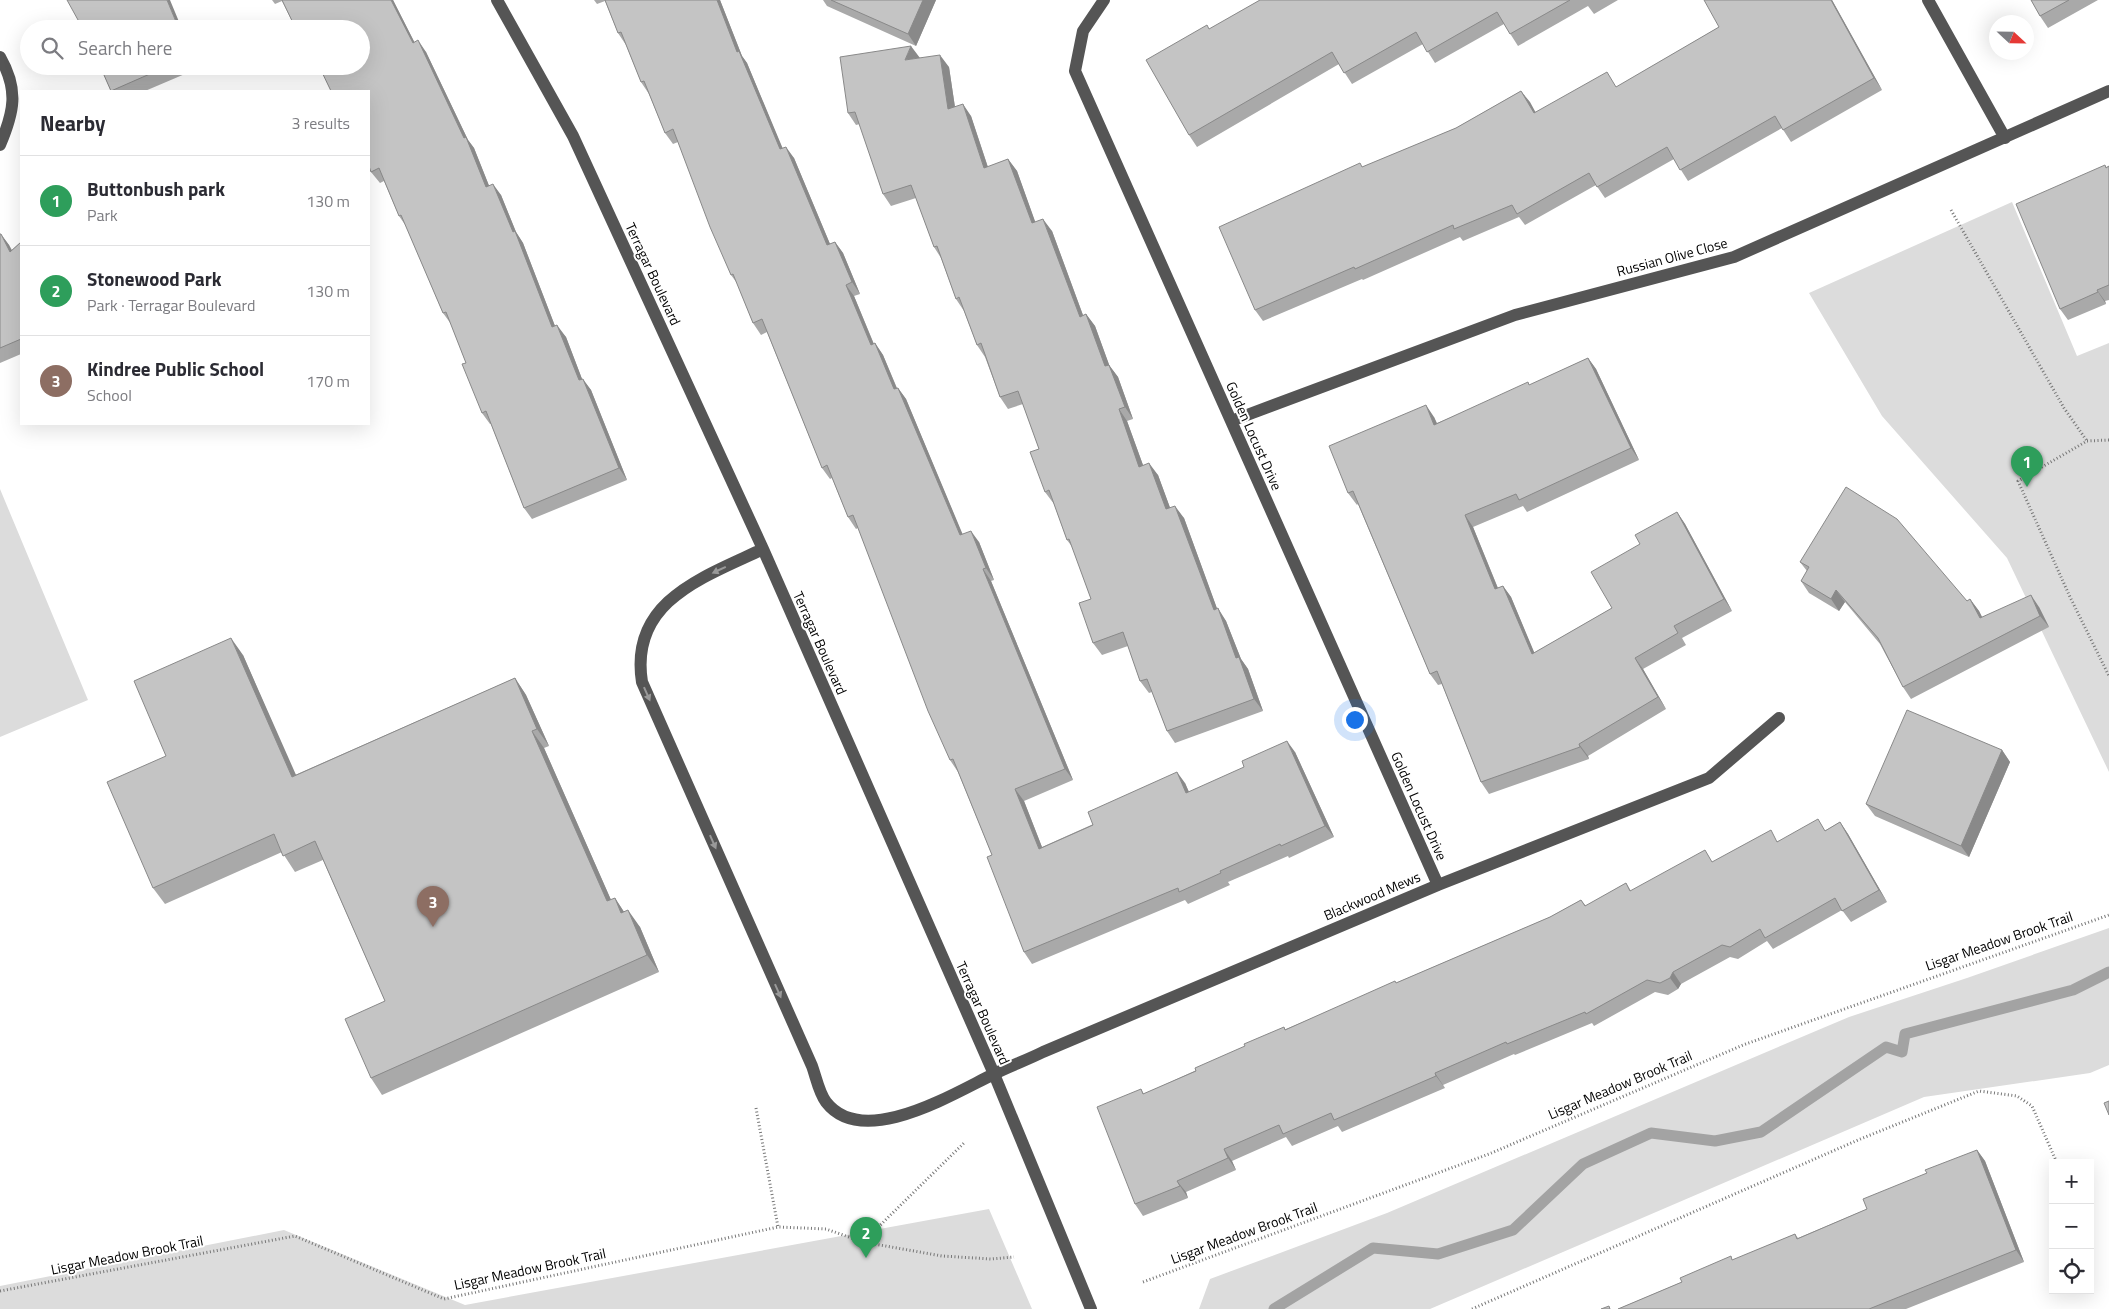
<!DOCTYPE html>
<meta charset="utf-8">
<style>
body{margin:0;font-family:"Titillium Web",sans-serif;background:#f7f7f7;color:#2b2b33}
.controls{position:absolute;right:15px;bottom:15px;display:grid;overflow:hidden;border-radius:0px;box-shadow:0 5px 20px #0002}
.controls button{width:45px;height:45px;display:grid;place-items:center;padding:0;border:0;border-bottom:1px solid #e1e1e2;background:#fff;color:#2b2b33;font:25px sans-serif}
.compass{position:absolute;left:1989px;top:15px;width:45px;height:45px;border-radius:50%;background:#fff;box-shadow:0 5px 20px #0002;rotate:112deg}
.you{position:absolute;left:1354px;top:719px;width:18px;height:18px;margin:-12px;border:4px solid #fff;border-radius:50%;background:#1a73e8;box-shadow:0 0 0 8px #1a73e833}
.badge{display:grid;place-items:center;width:32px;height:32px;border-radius:50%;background:#000;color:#fff;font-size:16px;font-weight:700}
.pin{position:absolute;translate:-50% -41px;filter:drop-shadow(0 1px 2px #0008)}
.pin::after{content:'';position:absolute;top:26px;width:18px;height:15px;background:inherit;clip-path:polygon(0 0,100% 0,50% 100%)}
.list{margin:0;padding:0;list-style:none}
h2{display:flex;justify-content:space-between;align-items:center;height:65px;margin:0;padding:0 20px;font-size:21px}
h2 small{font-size:16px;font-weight:400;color:#7c7c81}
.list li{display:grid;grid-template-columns:32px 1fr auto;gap:15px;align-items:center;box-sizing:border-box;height:90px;padding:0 20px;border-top:1px solid #e1e1e2}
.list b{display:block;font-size:19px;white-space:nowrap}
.list p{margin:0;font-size:16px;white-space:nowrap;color:#7c7c81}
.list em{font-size:16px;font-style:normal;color:#7c7c81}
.icon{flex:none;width:28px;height:28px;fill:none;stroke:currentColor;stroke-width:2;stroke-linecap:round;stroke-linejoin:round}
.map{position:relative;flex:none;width:2109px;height:1309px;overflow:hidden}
.search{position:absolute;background:#fff;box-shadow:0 5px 20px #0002;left:20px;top:20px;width:350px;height:55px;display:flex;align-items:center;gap:12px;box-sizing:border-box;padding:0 18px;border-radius:28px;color:#7c7c81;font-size:19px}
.panel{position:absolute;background:#fff;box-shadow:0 5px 20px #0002;left:20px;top:90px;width:350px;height:335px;border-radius:0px}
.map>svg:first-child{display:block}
.green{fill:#dcdcdc}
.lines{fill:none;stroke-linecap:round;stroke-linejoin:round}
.stream{stroke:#a3a3a3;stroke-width:11}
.path{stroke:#777;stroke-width:3;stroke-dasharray:1 2.5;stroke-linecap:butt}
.minor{stroke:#555;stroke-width:12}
.wall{fill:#a9a9a9}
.shaded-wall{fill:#898989}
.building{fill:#c4c4c4;stroke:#898989}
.oneway{fill:#999}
.labels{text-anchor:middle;stroke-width:4;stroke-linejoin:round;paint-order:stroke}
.street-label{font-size:14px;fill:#000;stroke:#fff}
</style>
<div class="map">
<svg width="2109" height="1309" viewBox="0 0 2109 1309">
<rect width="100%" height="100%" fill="#fff"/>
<path class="green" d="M2012,202L2077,356L2109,343V772L2007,558L1882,416L1809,293Z
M0,489L88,700L0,737Z
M2109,928V1065L2090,1073L1924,1097L1430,1309H1199L1210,1279L1387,1213L1849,1017L1967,978Z
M989,1209L1032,1309H0V1286L284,1230L465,1305Z"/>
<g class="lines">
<path class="stream" d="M1274,1309L1373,1248L1438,1254L1513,1230L1583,1164L1651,1133L1715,1141L1761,1132L1886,1047L1902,1052L1905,1034L2073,990L2109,972"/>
<path class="path" d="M1951,210L2064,408L2087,441
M2109,440L2087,441L2018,481L2070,597L2109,676
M756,1108L778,1227
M863,1242L965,1142
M2090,1258L2091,1279
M1143,1282L1489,1154L1743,1045L2109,915
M0,1291L295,1236L444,1299L778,1227L826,1229L863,1242L942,1256L991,1259L1014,1257
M1472,1309L1858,1140L1979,1091L2017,1096L2032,1106L2057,1163"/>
<path class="minor" d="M497,0L573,136L763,549L994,1074L1091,1309
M1104,0L1083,31L1075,71L1438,885
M1928,0L2005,138
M0,57C19,90 14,112 0,145
M1231,421L1515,315L1734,257L2109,91
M763,549C704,577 629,601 642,682L812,1066C816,1077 819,1093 826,1102C863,1150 954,1093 994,1074C1010,1066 1027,1060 1043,1052L1438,885L1709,778L1779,718"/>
</g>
<path class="wall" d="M272,0H393L414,42L426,52L468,140L474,148L489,186L501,195L516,232L523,243L555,326L566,337L582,379L591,390L627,480L532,519L524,508L491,424H490L482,413L466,363L451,324L443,313L406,226L399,216L384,181L380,183L371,172L361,29H296L282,1L275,4Z
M594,0H720L742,56L747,63L782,148L794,158L830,244L835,242L843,253L860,294L854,296L874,344L875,343L883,355L897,388H898L906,399L962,534L979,542L994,580L991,581L1073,780L1024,801L1042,847L1185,783L1189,792L1295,752L1334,837L1289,858L1288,856L1228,882L1230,885L1188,904L1185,900L1032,964L1024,952L992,855L958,772L950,760L858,528L856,529L848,517L832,478L830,479L822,468L767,332L761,335L753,323L737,283L731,275L678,142L673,144L665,133L649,94L641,82L626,45L618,33L605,1L597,4Z
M823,0H936L916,46L827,6Z
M1260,0H1618L1594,14L1588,6L1518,46L1504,24L1435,63L1423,44L1352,84L1339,64L1197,147L1189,135L1210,29Z
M1832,0L1882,90L1791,142L1782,128L1688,181L1674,159L1605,198L1596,185L1525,225L1519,217L1463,241L1460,237L1363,280L1362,279L1263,321L1255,310L1363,167L1456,128L1521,91L1535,112L1617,87L1719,27Z
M2031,0H2098L2048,28L2040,16Z
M920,58L949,67L955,107L971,116L988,167L1008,159L1017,171L1035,222L1052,231L1083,315L1086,314L1095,326L1109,365L1118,377L1133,419L1127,421L1143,465L1158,475L1170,508L1184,518L1217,609L1226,621L1241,659L1248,669L1263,711L1175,743L1167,731L1152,692L1149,693L1140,681L1128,646L1102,655L1093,643L1091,599L1073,548L1067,540L1054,504L1045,492L1039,449L1023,404L1008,409L1000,397L985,357L977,345L964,311L956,299L941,258L934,247L916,198L891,206L883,194L860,124L856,125L848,113Z
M100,66H198L199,68L145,91H111Z
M2109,166V300L2105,301L2106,304L2068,320L2060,309L2106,167Z
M0,234L9,245L12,250L21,242V354L0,363Z
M1588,358L1596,369L1639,460L1527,512L1523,506L1473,527L1498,588L1503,586L1511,597L1534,653L1612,608L1640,544L1677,512L1685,524L1732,611L1682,638L1686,645L1643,669L1666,709L1588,756L1589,759L1489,794L1481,782L1442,684L1438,685L1430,674L1358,504L1357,505L1348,493L1434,417L1437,423L1530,385Z
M1800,562L1967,601L1970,599L1979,611L1982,617L2039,607L2049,627L1911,699L1903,687L1880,644L1845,602L1839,611L1809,593L1801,581L1807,571Z
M243,655L295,775L515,678L526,695L549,746L544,748L611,900L615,898L624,912L640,927L659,972L382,1095L371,1078L385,1001L323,860L295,872L282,852L165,904L153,888L166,756Z
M2002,750L2010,762L1969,857L1875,816L1866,804Z
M1840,822L1848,834L1887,902L1851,922L1842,910L1773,949L1767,941L1738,959L1730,957L1681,984L1678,989L1668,995L1655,992L1594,1026L1592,1023L1515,1055L1514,1054L1443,1085L1445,1088L1342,1132L1338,1126L1292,1146L1286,1137L1232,1161L1236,1170L1186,1192L1188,1198L1143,1216L1135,1204L1141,1089L1144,1094L1286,1029L1396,983L1550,917L1581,900L1586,906L1626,883L1631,891L1713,862L1778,841L1826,830Z
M1977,1150L1985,1161L2024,1262L1906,1309H1618L1795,1234L1798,1238L1867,1209L1927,1173Z"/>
<path class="shaded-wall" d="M167,0H170L182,29H179Z
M391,0H393L421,55L413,43Z
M717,0H720L742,56L747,63L788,161L780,149L737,52Z
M923,0H936L916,46L908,34Z
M1831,0H1832L1882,90L1874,78Z
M418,40L426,52L468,140L474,148L494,198L486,187L464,138Z
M911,46L920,58L905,60Z
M940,55L949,67L957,121L948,109Z
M1521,91L1530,102L1542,124L1534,113Z
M963,104L971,116L992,180L984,168Z
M786,147L794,158L835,256L827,245Z
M1008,159L1017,171L1040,235L1032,223Z
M493,184L501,195L516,232L523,243L560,339L552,327Z
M1043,219L1052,231L1088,329L1080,317Z
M1,234L9,245L18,264L10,252Z
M835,242L843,253L860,294L852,282Z
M846,285L854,296L879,357L871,345Z
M2097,290L2105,301L2106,304L2098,292Z
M1086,314L1095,326L1114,378L1105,366Z
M557,325L566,337L587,392L579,380Z
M875,343L883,355L902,401L894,389Z
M1588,358L1596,369L1639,460L1631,448Z
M1109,365L1118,377L1133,419L1125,407Z
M583,379L591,390L627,480L619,468Z
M898,388L906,399L968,547L960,535Z
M1426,405L1434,417L1442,436L1434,425Z
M1119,409L1127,421L1148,479L1139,467Z
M1149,463L1158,475L1175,521L1166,509Z
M1175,506L1184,518L1222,622L1214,610Z
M1677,512L1685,524L1732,611L1724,599Z
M1465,515L1473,527L1503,601L1495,589Z
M971,531L979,542L994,580L986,568Z
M983,569L991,581L1073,780L1065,769Z
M1503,586L1511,597L1540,666L1532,654Z
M1836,590L1845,602L1839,611L1831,599Z
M2031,595L2039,607L2049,627L2040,616Z
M1970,599L1979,611L1988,629L1980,618Z
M1218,608L1226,621L1241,659L1248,669L1263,711L1254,699L1236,658Z
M231,638L243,655L304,793L292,777Z
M1635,658L1643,669L1666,709L1658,697Z
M515,678L526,695L549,746L537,729Z
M532,731L544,748L619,918L607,901Z
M1287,741L1295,752L1334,837L1325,826Z
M1579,744L1588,756L1589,759L1580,747Z
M2002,750L2010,762L1969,857L1961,846Z
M1177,772L1185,783L1194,804L1186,793Z
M1015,789L1024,801L1047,860L1039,849Z
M1840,822L1848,834L1887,902L1879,890Z
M615,898L626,915L621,913Z
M628,910L640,927L659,972L647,955Z
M1673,972L1681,984L1678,989L1670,978Z
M1435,1073L1445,1088L1436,1076Z
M1224,1149L1232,1161L1236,1170L1228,1158Z
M1977,1150L1985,1161L2024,1262L2016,1250Z
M1177,1181L1186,1192L1188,1198L1180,1186Z"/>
<path class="building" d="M67,0H167L179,29H83Z
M282,0H391L413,43L418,40L464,138L466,137L486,187L493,184L513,232L515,231L552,327L557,325L579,380L583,379L619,468L524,508L486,411L482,413L462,364L466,363L446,312L443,313L401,215L399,216L379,168L371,172L369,166V91H331L319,66H361V29H300V28L296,29Z
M605,0H717L737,52L739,51L780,149L786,147L827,245L835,242L852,282L846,285L871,345L875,343L894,389L898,388L960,535L971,531L986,568L983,569L1065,769L1015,789L1039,849L1093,825L1088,812L1177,772L1186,793L1244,767L1242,761L1287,741L1325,826L1281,846L1280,844L1220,871L1221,873L1179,892L1178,888L1024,952L987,857L992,855L953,759L950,760L928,711L853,515L848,517L827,465L822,468L762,319L753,323L733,274L731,275L710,227L673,129L665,133L644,81L641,82L621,32L618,33Z
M831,0H923L908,34Z
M1260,0H1570L1510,34L1497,12L1427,52L1416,32L1344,73L1332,52L1189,135L1146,60L1207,25L1209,29Z
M1704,0H1831L1874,78L1783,130L1775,116L1680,170L1667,147L1597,187L1589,173L1517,214L1512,205L1454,229L1453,225L1355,269L1354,267L1255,310L1219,227L1360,163L1362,167L1456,128L1521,91L1534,113L1607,72L1616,87L1719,27Z
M2031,0H2069L2040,16Z
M911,46L905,60L940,55L948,109L963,104L984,168L1008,159L1032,223L1043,219L1080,317L1086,314L1105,366L1109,365L1125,407L1119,409L1139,467L1149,463L1166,509L1175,506L1214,610L1218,608L1236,658L1239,657L1254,699L1167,731L1147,679L1140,681L1123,632L1093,643L1079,603L1091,599L1069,539L1067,540L1049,490L1045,492L1030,452L1039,449L1018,391L1000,397L981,343L977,345L959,297L956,299L937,246L934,247L911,185L883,194L855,112L848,113L840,57Z
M100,66H168L111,91Z
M2105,165L2106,168L2109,166V285L2097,290L2098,292L2060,309L2016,204Z
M0,234H1L10,252L21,242V339L0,348Z
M1588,358L1631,448L1519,500L1516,494L1465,515L1495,589L1503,586L1532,654L1612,608L1591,572L1640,544L1635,535L1677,512L1724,599L1674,626L1678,633L1635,658L1658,697L1579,744L1580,747L1481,782L1437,671L1430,674L1353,491L1348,493L1329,446L1426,405L1434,425L1528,382L1529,385Z
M1846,487L1897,519L1967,601L1970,599L1980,618L2031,595L2040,616L1903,687L1878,638L1836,590L1831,599L1801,581L1809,567L1800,562Z
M231,638L292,777L515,678L537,729L532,731L607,901L615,898L621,913L628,910L647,955L371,1078L345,1019L385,1001L315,841L283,856L274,834L153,888L107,782L166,756L134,681Z
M1907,710L2002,750L1961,846L1866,804Z
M1818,819L1825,831L1840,822L1879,890L1842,911L1835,898L1765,938L1760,929L1730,947L1722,945L1673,972L1670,978L1660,983L1647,980L1586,1014L1585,1012L1507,1044L1506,1042L1435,1073L1436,1076L1334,1120L1331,1113L1283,1134L1279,1125L1224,1149L1228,1158L1177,1181L1180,1186L1135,1204L1097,1107L1141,1089L1143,1094L1196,1071L1195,1068L1245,1046L1244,1044L1284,1027L1285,1030L1395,981L1396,983L1550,917L1581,900L1585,906L1626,883L1630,891L1705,850L1712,862L1771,830L1777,842Z
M2109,1101V1115L2104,1103Z
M1977,1150L2016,1250L1869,1309H1618L1682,1282L1680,1278L1731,1256L1732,1260L1795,1234L1797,1239L1867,1209L1863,1199L1927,1173L1925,1170Z
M1609,1306L1610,1309H1601Z"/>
<defs><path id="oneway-solid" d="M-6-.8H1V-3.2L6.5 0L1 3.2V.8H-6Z" transform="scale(1.25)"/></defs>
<g class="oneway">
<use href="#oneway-solid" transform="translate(719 570) rotate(155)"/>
<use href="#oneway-solid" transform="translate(647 694) rotate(66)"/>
<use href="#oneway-solid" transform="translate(713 842) rotate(66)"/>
<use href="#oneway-solid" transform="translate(778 991) rotate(66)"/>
</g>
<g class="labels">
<g class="street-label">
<text transform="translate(1672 257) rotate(-15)" y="5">Russian Olive Close</text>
<text transform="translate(653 274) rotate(65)" y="5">Terragar Boulevard</text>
<text transform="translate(1254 436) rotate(66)" y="5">Golden Locust Drive</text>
<text transform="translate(820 643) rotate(66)" y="5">Terragar Boulevard</text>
<text transform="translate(1419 806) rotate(66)" y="5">Golden Locust Drive</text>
<text transform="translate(1372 896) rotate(-23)" y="5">Blackwood Mews</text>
<text transform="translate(1999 941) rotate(-19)" y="5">Lisgar Meadow Brook Trail</text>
<text transform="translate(983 1013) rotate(66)" y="5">Terragar Boulevard</text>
<text transform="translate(1620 1085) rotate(-23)" y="5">Lisgar Meadow Brook Trail</text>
<text transform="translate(1244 1233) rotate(-20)" y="5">Lisgar Meadow Brook Trail</text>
<text transform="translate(127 1255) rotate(-11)" y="5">Lisgar Meadow Brook Trail</text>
<text transform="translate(530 1269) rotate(-12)" y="5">Lisgar Meadow Brook Trail</text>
</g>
</g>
</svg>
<div class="controls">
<button>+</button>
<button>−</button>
<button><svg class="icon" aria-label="locate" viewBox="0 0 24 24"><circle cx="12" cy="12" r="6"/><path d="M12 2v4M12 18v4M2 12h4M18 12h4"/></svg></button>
</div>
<svg class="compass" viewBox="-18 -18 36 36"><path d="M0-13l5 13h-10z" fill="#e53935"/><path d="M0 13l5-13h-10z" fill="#7c7c81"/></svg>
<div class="you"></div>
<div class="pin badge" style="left:2027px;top:487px;background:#2e9e5b">1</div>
<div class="pin badge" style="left:866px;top:1258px;background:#2e9e5b">2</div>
<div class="pin badge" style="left:433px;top:927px;background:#8d6e63">3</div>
<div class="search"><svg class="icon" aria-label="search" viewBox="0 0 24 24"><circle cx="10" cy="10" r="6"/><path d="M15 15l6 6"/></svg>Search here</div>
<section class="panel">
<h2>Nearby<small>3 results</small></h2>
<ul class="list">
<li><span class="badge" style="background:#2e9e5b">1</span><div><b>Buttonbush park</b><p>Park</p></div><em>130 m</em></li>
<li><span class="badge" style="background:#2e9e5b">2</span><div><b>Stonewood Park</b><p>Park · Terragar Boulevard</p></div><em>130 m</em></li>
<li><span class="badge" style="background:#8d6e63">3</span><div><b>Kindree Public School</b><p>School</p></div><em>170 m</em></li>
</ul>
</section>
</div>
